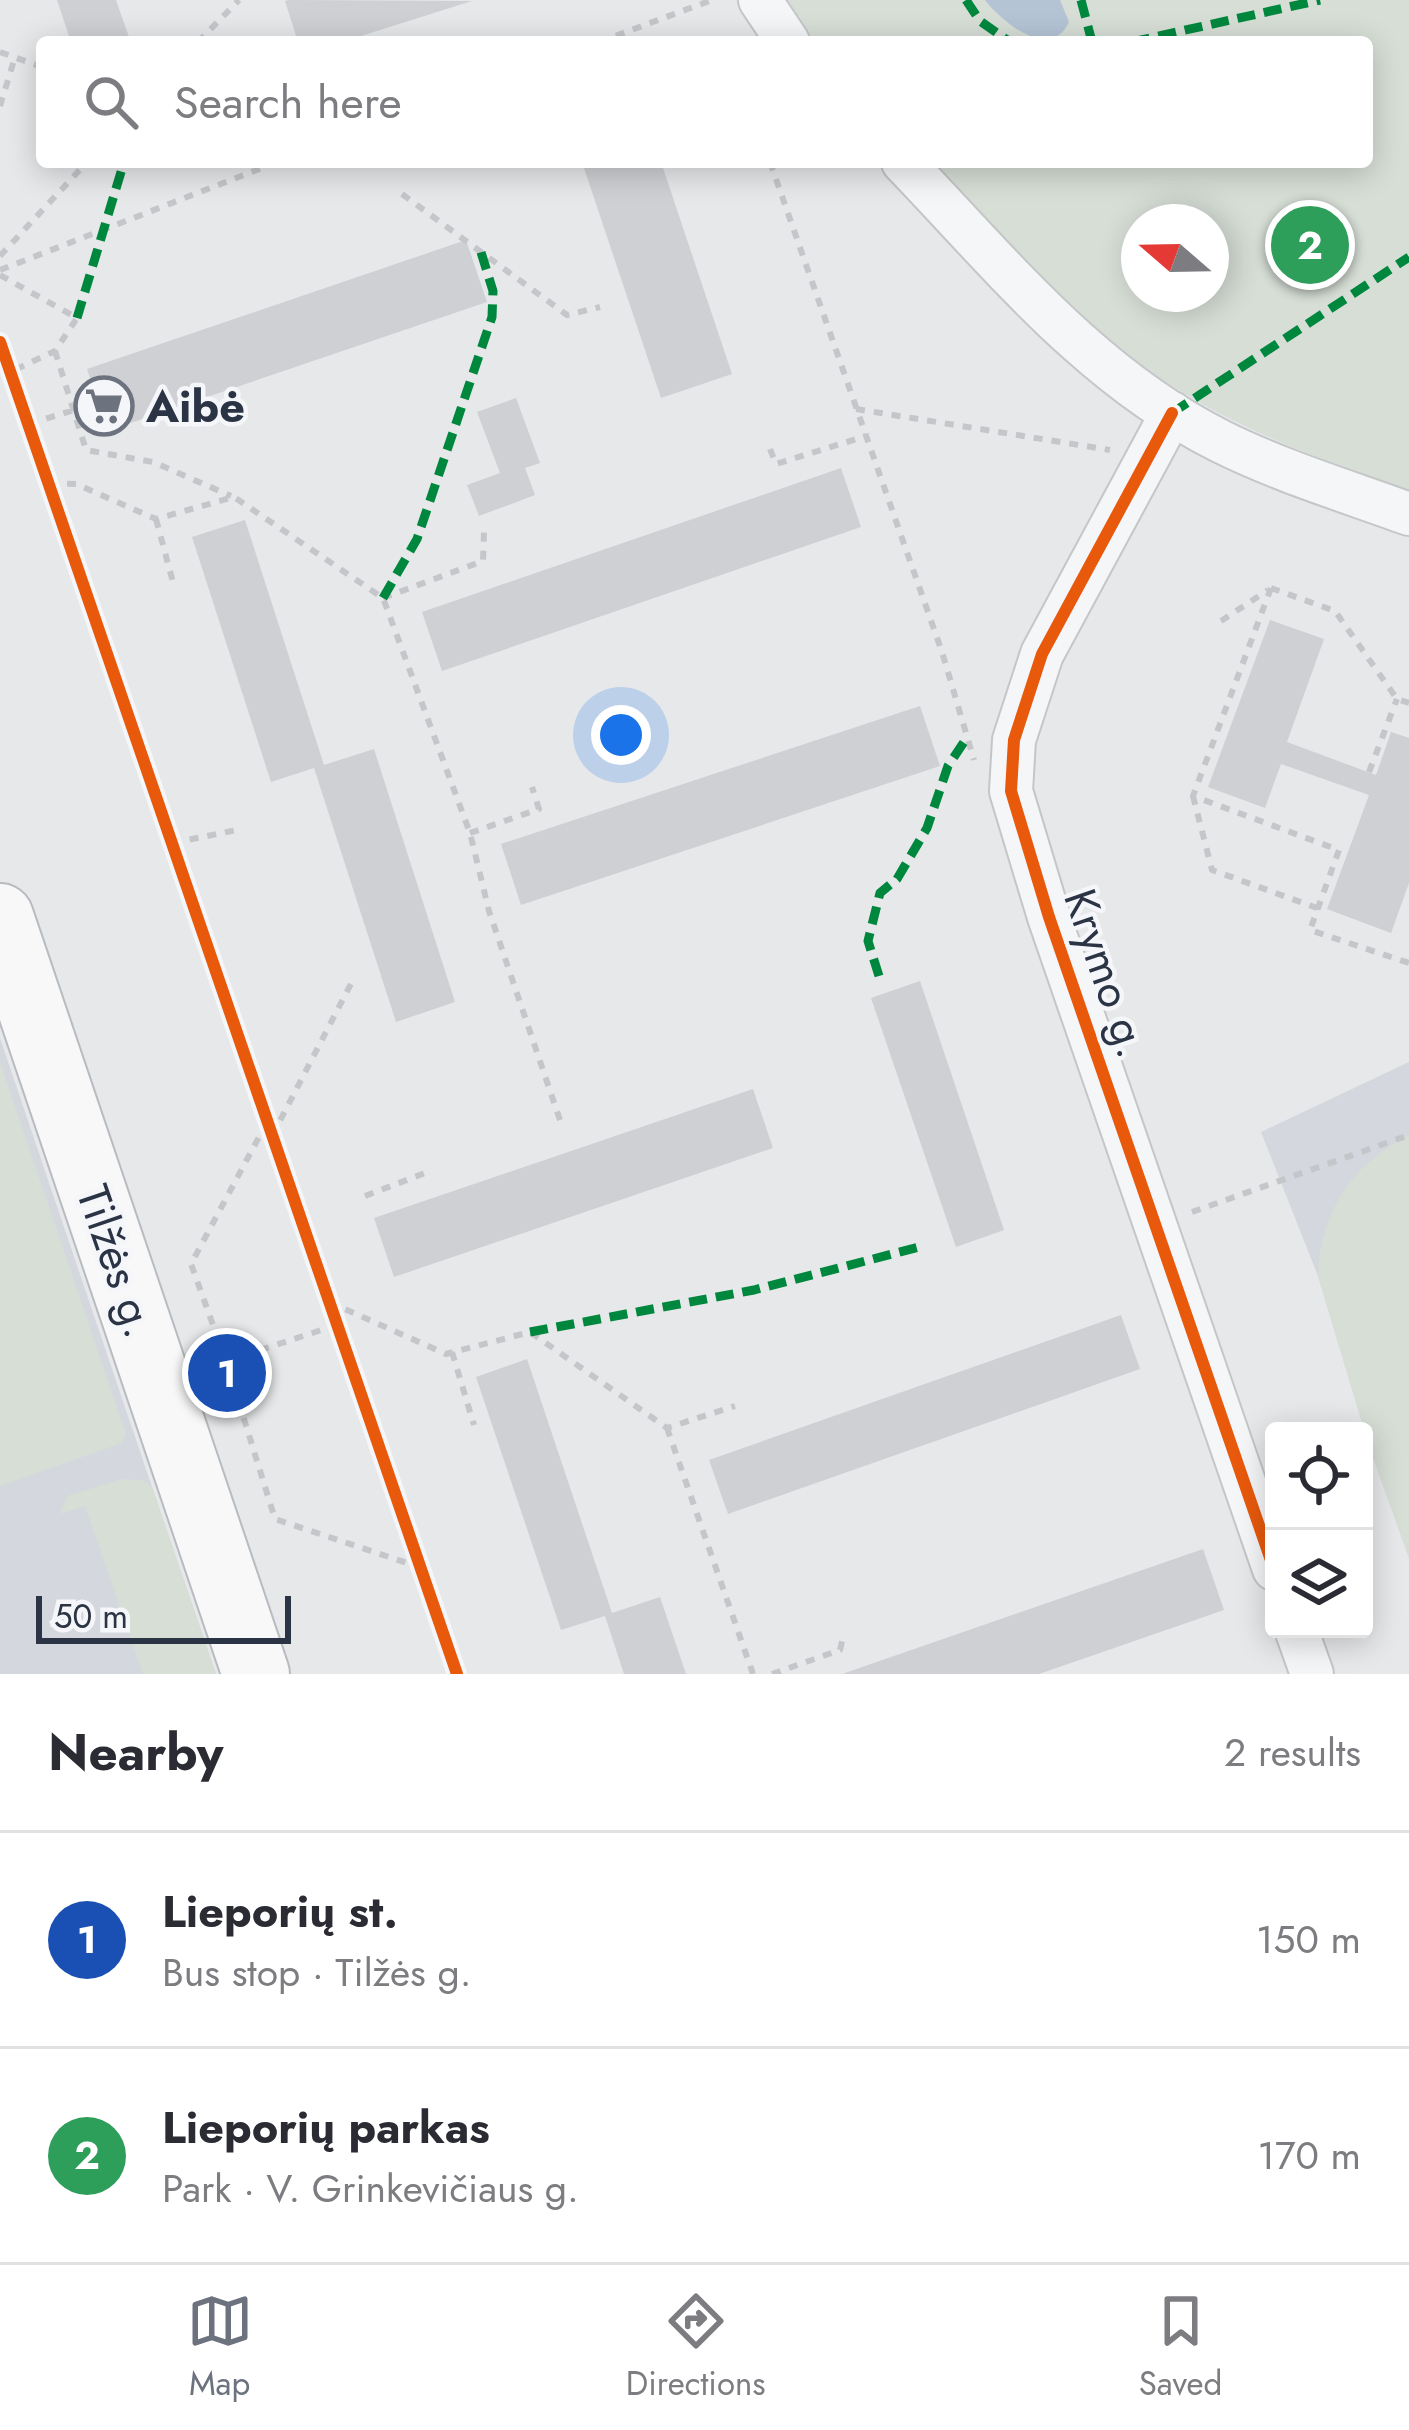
<!DOCTYPE html>
<meta charset="utf-8">
<style>
body{margin:0;font-family:Jost,sans-serif;background:#f7f7f7;color:#2b2b33}
.controls{position:absolute;right:36px;bottom:36px;display:grid;overflow:hidden;border-radius:12px;box-shadow:0 6px 30px #0003}
.controls button{width:108px;height:108px;display:grid;place-items:center;padding:0;border:0;border-bottom:3px solid #e1e1e2;background:#fff;color:#2b2b33;font:60px sans-serif}
.compass{position:absolute;left:1121px;top:204px;width:108px;height:108px;border-radius:50%;background:#fff;box-shadow:0 6px 30px #0003;rotate:290deg}
.scale{position:absolute;left:36px;bottom:30px;width:255px;box-sizing:border-box;padding-left:12px;border:6px solid #2b3445;border-top:0;font-size:33px;line-height:42px;white-space:nowrap;color:#2b3445;-webkit-text-stroke:9px #f4f6f9;paint-order:stroke}
.you{position:absolute;left:621px;top:735px;width:42px;height:42px;margin:-30px;border:9px solid #fff;border-radius:50%;background:#1a73e8;box-shadow:0 0 0 18px #1a73e833}
.badge{display:grid;place-items:center;width:78px;height:78px;border-radius:50%;background:#6c737f;color:#fff;font-size:39px;font-weight:700}
.pin{position:absolute;translate:-50% -50%;border:6px solid #fff;box-shadow:0 3px 12px #0006}
.list{margin:0;padding:0;list-style:none}
h2{display:flex;justify-content:space-between;align-items:center;height:156px;margin:0;padding:0 48px;font-size:51px}
h2 small{font-size:39px;font-weight:400;color:#7c7c81}
.list li{display:grid;grid-template-columns:78px 1fr auto;gap:36px;align-items:center;box-sizing:border-box;height:216px;padding:0 48px;border-top:3px solid #e1e1e2}
.list b{display:block;font-size:45px;white-space:nowrap}
.list p{margin:0;font-size:39px;white-space:nowrap;color:#7c7c81}
.list em{font-size:39px;font-style:normal;color:#7c7c81}
.icon{flex:none;width:66px;height:66px;fill:none;stroke:currentColor;stroke-width:2;stroke-linecap:round;stroke-linejoin:round}
.map{position:relative;flex:none;width:1409px;height:1674px;overflow:hidden}
.search{position:absolute;background:#fff;box-shadow:0 6px 30px #0003;left:36px;right:36px;top:36px;height:132px;display:flex;align-items:center;gap:30px;box-sizing:border-box;padding:0 42px;border-radius:12px;color:#7c7c81;font-size:45px}
.sheet{height:588px;background:#fff}
nav{display:flex;justify-content:space-around;align-items:center;box-sizing:border-box;height:168px;border-top:3px solid #e1e1e2;background:#fff;font-size:33px;color:#7c7c81}
nav a{display:grid;justify-items:center;gap:6px}
nav .on{color:#6c737f}
.map>svg:first-child{display:block}
.built{fill:#d4d7dd}
.green{fill:#d6ded6;fill-rule:evenodd}
.water{fill:#b4c4d5}
.building{fill:#ced0d3}
.lines{fill:none;stroke-linecap:round;stroke-linejoin:round}
.street-casing{stroke:#c4c6c8;stroke-width:46}
.highway-casing{stroke:#b8bbbf;stroke-width:70}
.path{stroke:#c5c6ca;stroke-width:6;stroke-dasharray:9 9;stroke-linecap:butt}
.street{stroke:#f5f6f7;stroke-width:42}
.highway{stroke:#f8f8f8;stroke-width:66}
.quiet{stroke:#00873e;stroke-width:9;stroke-dasharray:18 9;stroke-linecap:butt}
.cycleway-casing{stroke:#f4f6f9;stroke-width:20}
.cycleway{stroke:#e8590c;stroke-width:12}
.labels{text-anchor:middle;stroke-width:9;stroke-linejoin:round;paint-order:stroke}
.poi-label{font-size:45px;font-weight:bold;fill:#2b3445;stroke:#f4f6f9;text-anchor:start}
.street-label{font-size:45px;fill:#2b3445;stroke:#f4f6f9}
</style>
<div class="map">
<svg width="1409" height="1674" viewBox="0 0 1409 1674">
<rect width="100%" height="100%" fill="#e6e8ea"/>
<path class="built" d="M0,1038L152,1487L216,1674H0Z
M1409,1062V1558L1369,1446L1318,1276L1261,1132Z"/>
<path class="green" d="M778,0H1409V490C1330,462 1253,436 1182,392C1087,334 1010,241 932,162H1367V42H812ZM1139,222H1211V294H1139Z
M0,1062L126,1434L122,1443L0,1486Z
M1409,1135V1558L1369,1446L1318,1276C1320,1212 1352,1164 1409,1135Z
M122,1479L143,1480L152,1487L216,1674H143L85,1506L60,1514L67,1496Z"/>
<path class="water" d="M985,0H1060L1069,22C1050,63 1001,21 985,0Z"/>
<path class="building" d="M57,0H116L129,37L114,42H71Z
M285,1L289,0L472,1L342,42H298Z
M582,162H661L732,374L661,398Z
M466,240L487,302L107,431L87,369Z
M516,398L540,463L525,468L535,495L479,516L467,485L500,473L477,412Z
M841,468L861,527L442,671L422,612Z
M245,520L324,765L374,749L455,1002L396,1022L314,768L271,782L192,537Z
M1270,620L1324,639L1287,742L1376,775L1391,732L1409,738V883L1391,933L1327,909L1369,795L1281,764L1265,808L1208,787Z
M920,706L940,766L521,905L501,844Z
M920,981L1004,1230L956,1247L871,998Z
M753,1089L773,1148L394,1277L374,1218Z
M1121,1315L1140,1369L728,1514L709,1460Z
M527,1359L612,1613L660,1597L686,1674H624L605,1616L561,1630L476,1377Z
M1203,1549L1224,1610L1039,1674H842Z"/>
<g class="lines">
<g class="street-casing">
<path id="street" d="M760,0L788,42
M903,162C1001,264 1090,376 1220,441C1280,471 1346,491 1409,514
M1172,413L1042,654L1014,740L1011,791L1049,917L1274,1569
M1296,1629L1312,1674"/>
</g>
<g class="highway-casing">
<path id="highway" d="M0,917L256,1674"/>
</g>
<path class="path" d="M198,42L239,0
M599,42L712,0
M0,52L42,67
M0,106L15,57
M770,162L942,652L974,760
M402,194L567,315L600,307
M0,256L87,162
M0,270L277,162
M0,275L77,318L55,351L10,372
M55,351L86,450L153,462L231,496
M856,409L1110,450
M29,424L74,410
M770,449L776,464L866,436
M49,483L76,484L156,519L234,497L383,598L470,833L489,911L562,1126
M156,519L174,586
M1271,588L1193,796L1339,850L1310,930L1409,963
M1271,588L1335,611L1397,699L1409,703
M383,598L483,561L484,532
M1221,621L1268,590
M1369,772L1397,699
M1193,796L1212,870L1317,908
M470,833L539,809L532,787
M172,843L242,829
M267,1122L191,1264L226,1361L275,1519L422,1568
M272,1136L353,980
M365,1196L425,1173
M1192,1212L1409,1135
M329,1302L446,1354L530,1332L667,1428L735,1406
M452,1352L474,1425
M226,1361L337,1325
M667,1428L753,1674
M772,1674L840,1650L843,1637"/>
<use href="#street" class="street"/>
<use href="#highway" class="highway"/>
<path class="quiet" d="M966,0L980,21L1010,42
M1081,0L1092,42
M1132,42L1320,0
M77,318L124,162
M1172,413L1409,257
M383,598L417,539L492,317L493,291L480,249
M879,976L868,941L880,893L897,879L927,828L948,766L968,736
M530,1332L754,1290L923,1246"/>
<g class="cycleway-casing">
<path id="cycleway" d="M0,342L457,1674
M1172,413L1042,654L1014,740L1011,791L1049,917L1274,1569"/>
</g>
<use href="#cycleway" class="cycleway"/>
</g>
<defs>
<g id="supermarket-ring" transform="scale(3)"><circle r="9.5" fill="#f4f6f9" stroke="#6c737f" stroke-width="1.5"/><path d="M-6-5.5h2.5l.6 2H6L4.5 2H-2.5L-4.4-4H-6ZM-1.5 3.2a1.3 1.3 0 1 0 .1 0ZM3 3.2a1.3 1.3 0 1 0 .1 0Z" fill="#6c737f"/></g>
</defs>
<g fill-rule="evenodd">
<use href="#supermarket-ring" x="104" y="406"/>
</g>
<g class="labels">
<g class="poi-label">
<text x="146" y="422">Aibė</text>
</g>
<g class="street-label">
<text transform="translate(1107 973) rotate(71)" y="16">Krymo g.</text>
<text transform="translate(117 1261) rotate(71)" y="16">Tilžės g.</text>
</g>
</g>
</svg>
<div class="controls">
<button><svg class="icon" aria-label="locate" viewBox="0 0 24 24"><circle cx="12" cy="12" r="6"/><path d="M12 2v4M12 18v4M2 12h4M18 12h4"/></svg></button>
<button><svg class="icon" aria-label="layers" viewBox="0 0 24 24"><path d="M12 4l9 5-9 5-9-5zM3 14l9 5 9-5"/></svg></button>
</div>
<svg class="compass" viewBox="-18 -18 36 36"><path d="M0-13l5 13h-10z" fill="#e53935"/><path d="M0 13l5-13h-10z" fill="#7c7c81"/></svg>
<div class="scale">50 m</div>
<div class="you"></div>
<div class="pin badge" style="left:227px;top:1373px;background:#1a4fb4">1</div>
<div class="pin badge" style="left:1310px;top:245px;background:#2e9e5b">2</div>
<div class="search"><svg class="icon" aria-label="search" viewBox="0 0 24 24"><circle cx="10" cy="10" r="6"/><path d="M15 15l6 6"/></svg>Search here</div>
</div>
<section class="sheet">
<h2>Nearby<small>2 results</small></h2>
<ul class="list">
<li><span class="badge" style="background:#1a4fb4">1</span><div><b>Lieporių st.</b><p>Bus stop · Tilžės g.</p></div><em>150 m</em></li>
<li><span class="badge" style="background:#2e9e5b">2</span><div><b>Lieporių parkas</b><p>Park · V. Grinkevičiaus g.</p></div><em>170 m</em></li>
</ul>
</section>
<nav>
<a class="on"><svg class="icon" aria-label="map" viewBox="0 0 24 24"><path d="M3 6l6-2 6 2 6-2v14l-6 2-6-2-6 2zM9 4v14M15 6v14"/></svg>Map</a>
<a><svg class="icon" aria-label="directions" viewBox="0 0 24 24"><path d="M12 3l9 9-9 9-9-9zM9 14v-3h6M13 9l2 2-2 2"/></svg>Directions</a>
<a><svg class="icon" aria-label="saved" viewBox="0 0 24 24"><path d="M7 4h10v16l-5-4-5 4z"/></svg>Saved</a>
</nav>
